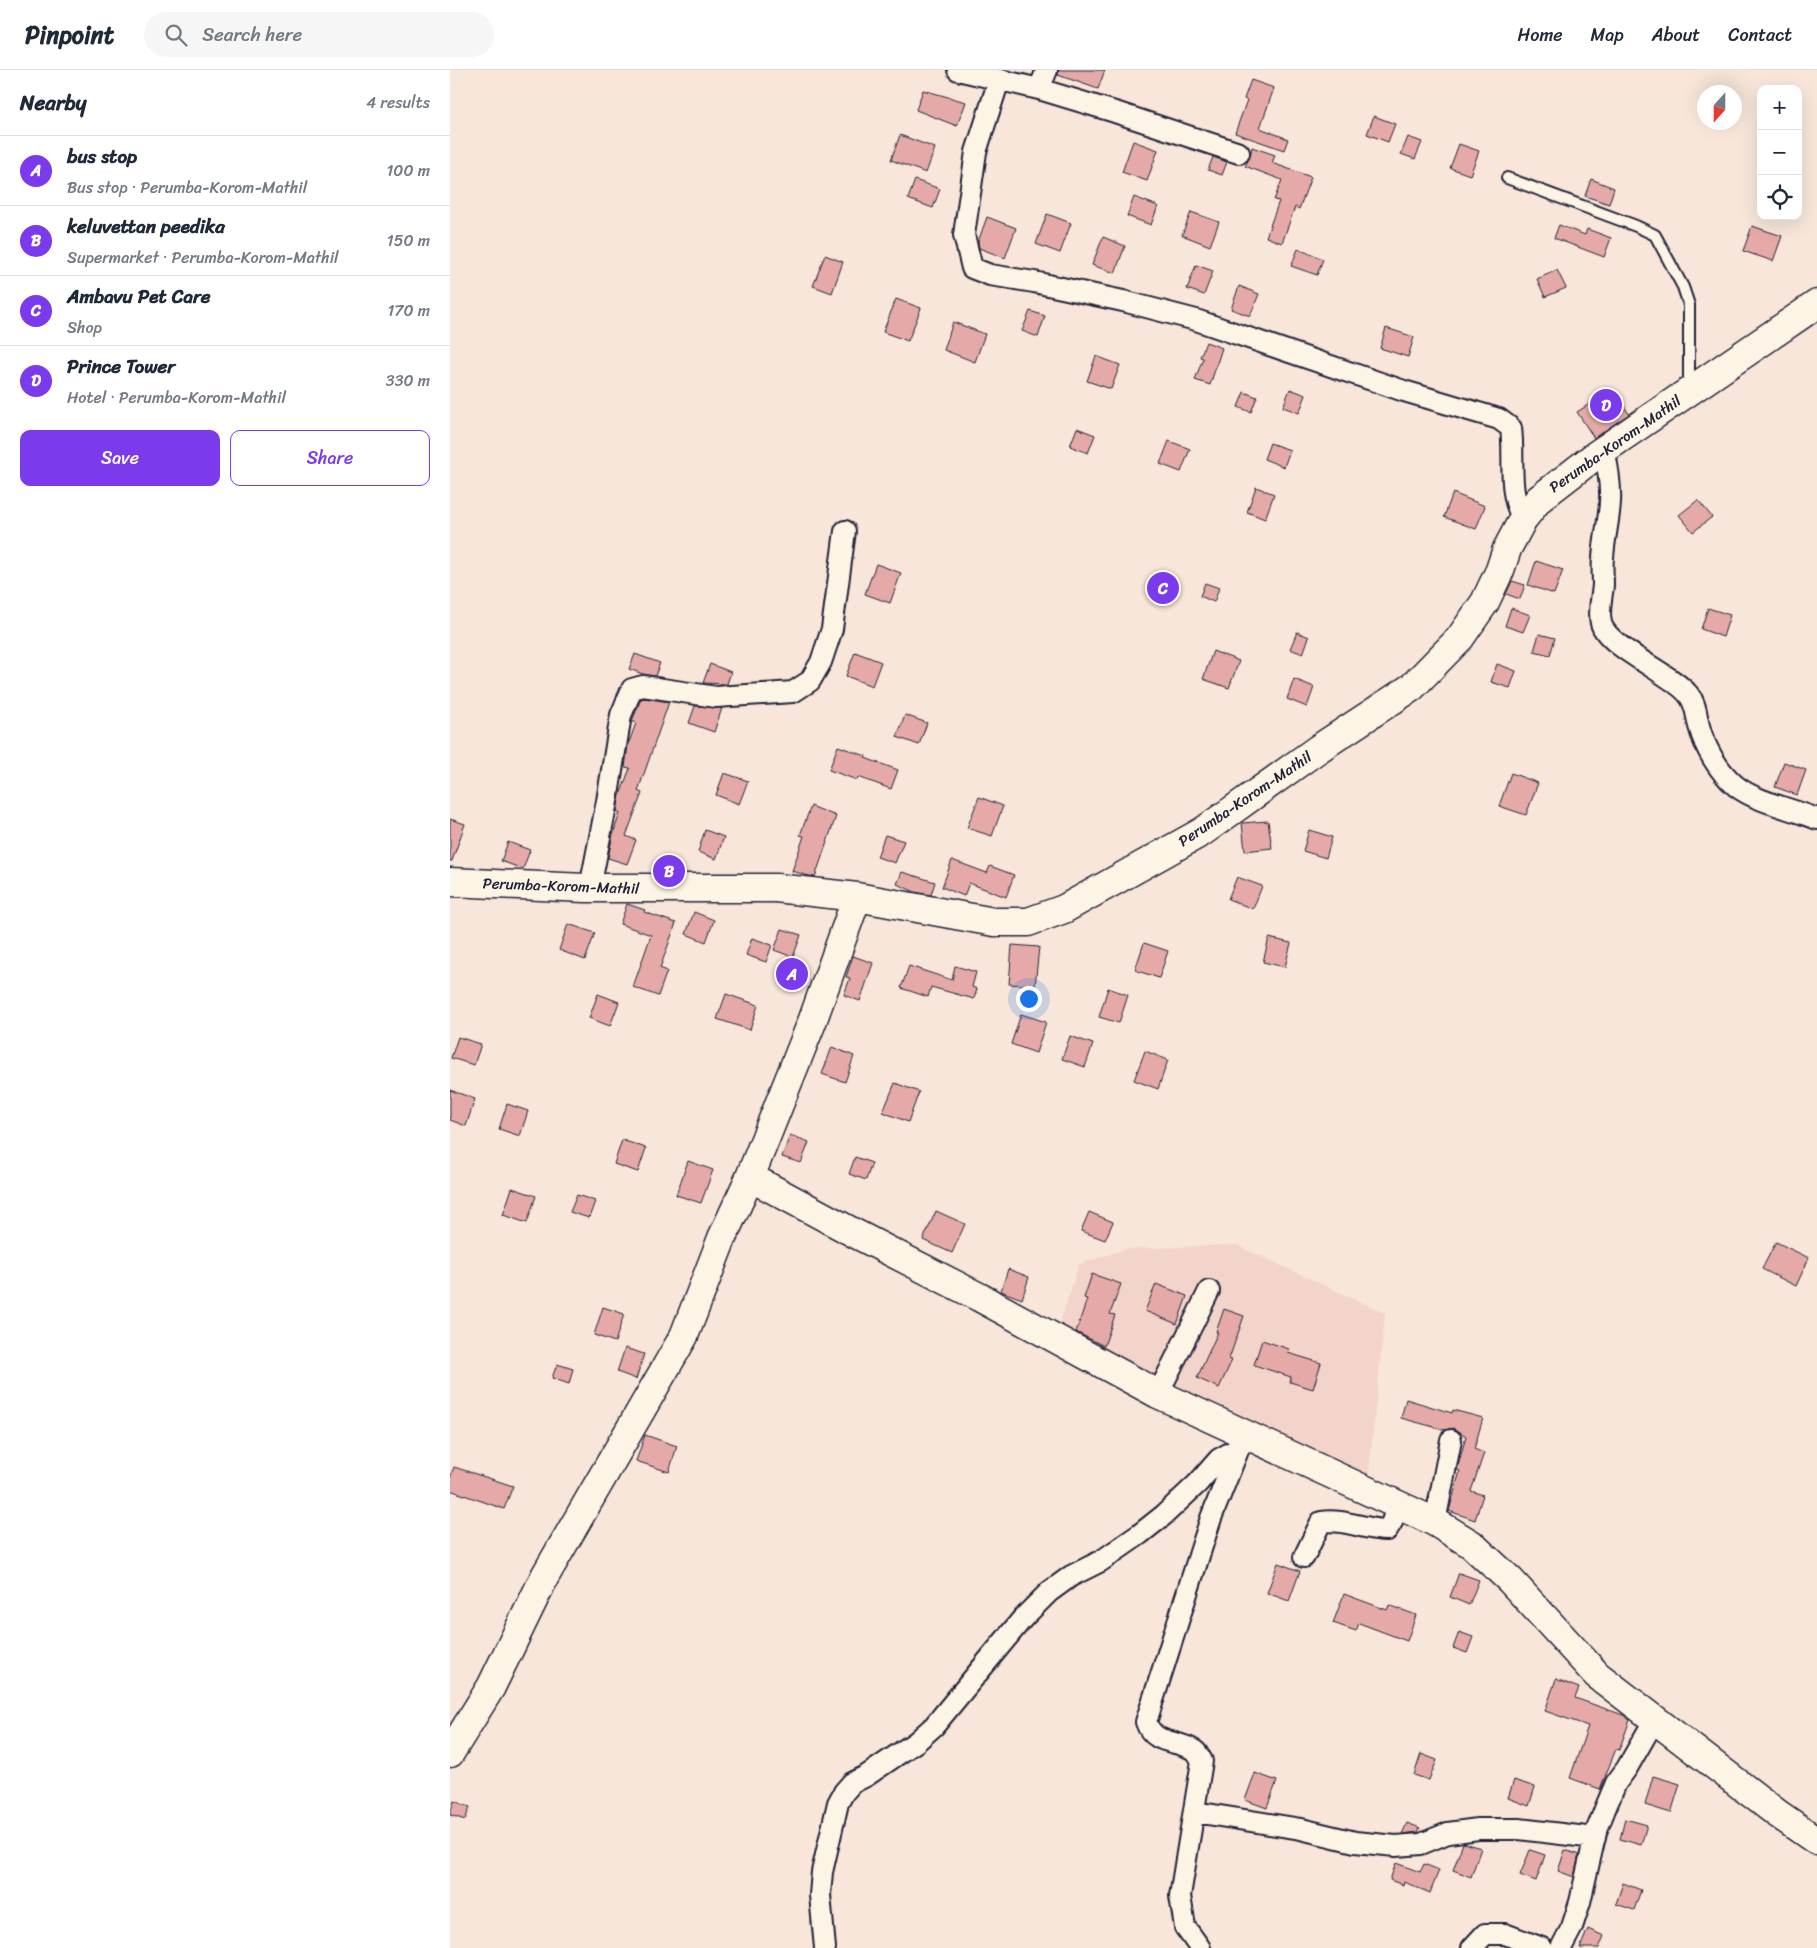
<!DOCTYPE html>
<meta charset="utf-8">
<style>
body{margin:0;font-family:Sriracha,sans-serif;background:#f6f6f7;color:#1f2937}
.controls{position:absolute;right:15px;top:15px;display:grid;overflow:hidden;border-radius:10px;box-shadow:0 5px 20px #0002}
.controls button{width:45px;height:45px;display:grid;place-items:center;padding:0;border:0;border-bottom:1px solid #e0e1e3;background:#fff;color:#1f2937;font:25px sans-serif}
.compass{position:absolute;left:1247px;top:15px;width:45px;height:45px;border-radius:50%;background:#fff;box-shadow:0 5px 20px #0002;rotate:201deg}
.you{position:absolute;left:578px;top:928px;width:18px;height:18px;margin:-12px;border:4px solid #fff;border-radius:50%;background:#1a73e8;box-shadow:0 0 0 8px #1a73e833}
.badge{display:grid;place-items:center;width:32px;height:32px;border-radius:50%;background:#7c3aed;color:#fff;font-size:16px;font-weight:700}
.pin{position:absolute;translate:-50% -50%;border:2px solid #fff;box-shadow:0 1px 5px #0006}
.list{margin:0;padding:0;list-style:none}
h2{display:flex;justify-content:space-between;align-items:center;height:65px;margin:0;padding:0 20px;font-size:21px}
h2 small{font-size:16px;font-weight:400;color:#747a83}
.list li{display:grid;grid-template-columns:32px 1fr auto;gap:15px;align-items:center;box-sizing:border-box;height:70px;padding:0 20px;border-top:1px solid #e0e1e3}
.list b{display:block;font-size:19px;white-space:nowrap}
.list p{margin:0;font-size:16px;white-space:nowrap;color:#747a83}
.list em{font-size:16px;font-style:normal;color:#747a83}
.actions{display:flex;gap:10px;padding:15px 20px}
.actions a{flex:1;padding:11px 0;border:1px solid #7c3aed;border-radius:10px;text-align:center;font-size:18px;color:#7c3aed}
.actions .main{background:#7c3aed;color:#fff}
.icon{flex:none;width:28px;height:28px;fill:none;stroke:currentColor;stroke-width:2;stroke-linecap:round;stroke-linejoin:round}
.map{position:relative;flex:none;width:1367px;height:1878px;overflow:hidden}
header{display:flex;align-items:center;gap:30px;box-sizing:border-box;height:70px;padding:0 25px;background:#fff;border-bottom:1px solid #e0e1e3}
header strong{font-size:24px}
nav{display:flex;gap:28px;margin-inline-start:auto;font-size:18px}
.search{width:350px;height:45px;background:#f6f6f7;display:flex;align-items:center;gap:12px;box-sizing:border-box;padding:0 18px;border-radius:28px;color:#747a83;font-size:19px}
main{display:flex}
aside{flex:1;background:#fff}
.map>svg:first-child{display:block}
.built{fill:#f2d4ca}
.building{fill:#e5aaa7;stroke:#22223b}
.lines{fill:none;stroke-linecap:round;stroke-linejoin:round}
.lane-casing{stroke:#22223b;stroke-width:14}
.street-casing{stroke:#22223b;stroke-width:24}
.secondary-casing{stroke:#22223b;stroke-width:31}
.lane{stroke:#fcf5e5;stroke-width:10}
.street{stroke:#fcf5e5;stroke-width:20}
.secondary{stroke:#fcf5e5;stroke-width:28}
.labels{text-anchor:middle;stroke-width:5;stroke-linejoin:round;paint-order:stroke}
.street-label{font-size:15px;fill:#22223b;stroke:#fcf5e5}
</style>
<header>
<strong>Pinpoint</strong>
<div class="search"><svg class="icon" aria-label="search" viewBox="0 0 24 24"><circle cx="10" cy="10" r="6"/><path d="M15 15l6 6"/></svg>Search here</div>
<nav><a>Home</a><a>Map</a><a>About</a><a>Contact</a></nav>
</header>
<main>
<aside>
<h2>Nearby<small>4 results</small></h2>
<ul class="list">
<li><span class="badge">A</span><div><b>bus stop</b><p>Bus stop · Perumba-Korom-Mathil</p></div><em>100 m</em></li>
<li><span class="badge">B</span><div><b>keluvettan peedika</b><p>Supermarket · Perumba-Korom-Mathil</p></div><em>150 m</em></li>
<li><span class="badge">C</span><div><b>Ambavu Pet Care</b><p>Shop</p></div><em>170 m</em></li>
<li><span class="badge">D</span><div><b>Prince Tower</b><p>Hotel · Perumba-Korom-Mathil</p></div><em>330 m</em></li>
</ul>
<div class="actions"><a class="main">Save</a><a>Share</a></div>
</aside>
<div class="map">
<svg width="1367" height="1878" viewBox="0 0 1367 1878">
<rect width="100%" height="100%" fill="#f7e6d9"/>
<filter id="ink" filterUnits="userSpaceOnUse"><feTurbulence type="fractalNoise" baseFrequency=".02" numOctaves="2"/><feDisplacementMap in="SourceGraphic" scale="10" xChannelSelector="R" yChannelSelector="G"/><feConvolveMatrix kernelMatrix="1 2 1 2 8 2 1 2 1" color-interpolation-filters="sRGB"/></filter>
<g filter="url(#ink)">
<path class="built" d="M786,1175L935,1243L918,1410L606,1265L629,1194L676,1179Z"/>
<path class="building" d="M609,0H655L648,19L608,5Z
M801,10L824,18L810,58L838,69L834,80L785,63L797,30L794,29Z
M473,20L516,32L507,56L466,40Z
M924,46L945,54L938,72L917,64Z
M450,65L485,78L476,103L441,90Z
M958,67L972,72L965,89L951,84Z
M683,71L708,80L697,111L672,102Z
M1009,74L1029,81L1020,105L1000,98Z
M802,77L825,85L822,93L861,107L849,139L845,137L832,173L816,167L829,131L824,130L832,110L795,96L800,87Z
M763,87L777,92L772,105L758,100Z
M1141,109L1164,118L1159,134L1135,126Z
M465,110L490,119L483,138L458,129Z
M684,127L708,136L701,155L677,146Z
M741,142L769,152L760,176L732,165Z
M597,144L621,153L610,183L586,174Z
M537,147L566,158L555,188L529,178L528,172Z
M1109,155L1135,165L1137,159L1161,168L1154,187L1104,168Z
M1302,156L1332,166L1323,191L1293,181Z
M653,167L675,176L665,203L642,195Z
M848,179L873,189L867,205L841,196Z
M375,185L393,192L382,223L363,216Z
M746,195L763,201L754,225L737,219Z
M1107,200L1116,218L1095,227L1087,209Z
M789,216L809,224L800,246L781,239Z
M446,229L471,238L458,271L433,262Z
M580,241L595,246L588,267L572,261Z
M503,252L535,264L525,292L494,280Z
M936,258L964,267L958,287L930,278Z
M756,272L772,278L760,315L745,310L753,288L750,287Z
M646,286L670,295L661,319L637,311Z
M840,319L856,325L849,343L833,337Z
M1163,319L1179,344L1144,368L1127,342Z
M794,322L807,327L801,342L788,337Z
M627,358L645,365L638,383L620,376Z
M719,371L740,379L731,402L710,394Z
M820,373L840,380L834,397L814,389Z
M806,417L824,424L815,449L797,442Z
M1003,423L1035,436L1026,459L994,447Z
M1248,430L1262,447L1243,462L1229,445Z
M1086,491L1113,500L1104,524L1078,515Z
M426,494L451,503L440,533L415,524Z
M1062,511L1075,515L1070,529L1056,524Z
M755,513L769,518L764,532L750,526Z
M1061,538L1080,545L1073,562L1055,556Z
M1258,538L1280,545L1273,567L1251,559Z
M847,562L859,567L853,584L840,579Z
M1089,564L1105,568L1100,585L1084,581Z
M763,581L789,591L779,618L753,609Z
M405,582L431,592L422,616L396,606Z
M185,584L210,593L205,606L193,604L179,599Z
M260,594L281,602L277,614L253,613Z
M1047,594L1066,601L1060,618L1041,612Z
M844,609L864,617L857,637L837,629Z
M194,628L219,632L188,721L192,723L176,766L186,770L177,794L158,788L163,764L170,743L167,741L170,725L180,698L175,697L178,675L186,653L182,651L191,629Z
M245,636L272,638L264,662L239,653Z
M455,645L477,653L469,675L447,667Z
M388,676L416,686L415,688L448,700L441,719L408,707L407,710L379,700Z
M1334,692L1356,700L1347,725L1325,717Z
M274,703L298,711L289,734L266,725Z
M1061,703L1088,713L1076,745L1049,736Z
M529,727L553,736L542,766L517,758Z
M361,736L386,746L365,807L355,805L342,801L354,766L350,765Z
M0,749L15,754L2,791H0Z
M818,751L822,778L795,781L792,753Z
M255,760L274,767L266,789L248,782Z
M859,760L882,767L876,788L853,781Z
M435,765L454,771L445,793L427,787Z
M58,772L80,780L73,799L51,791Z
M502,790L537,803L540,796L564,805L556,827L519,813L514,826L492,817Z
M452,802L485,812L481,825L465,822L447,814Z
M787,807L812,816L803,839L778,829Z
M177,834L195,840L194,842L226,853L210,898L217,901L208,926L183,917L201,865L170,854Z
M244,842L264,850L256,872L236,864Z
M118,854L145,863L135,890L109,880Z
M332,859L351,865L343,887L324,880Z
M302,868L322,875L316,892L296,885Z
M819,868L841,873L835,897L813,892Z
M694,873L718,881L709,908L685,900Z
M562,875L589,877L585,916L559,914Z
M403,886L423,893L410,931L394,925L400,908L396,907Z
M459,896L502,910L505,896L526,902L522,917L527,919L524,929L481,917L478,927L451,918Z
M658,918L678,925L669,953L649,947Z
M148,924L169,932L160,956L139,948Z
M276,924L308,935L300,960L267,949Z
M571,944L596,952L586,983L561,974Z
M620,966L643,974L635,997L612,989Z
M8,967L31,974L24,995L1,988Z
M382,977L404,986L395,1012L372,1004Z
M695,981L718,990L708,1019L684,1010Z
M445,1013L469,1022L458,1052L433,1042Z
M0,1020L25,1029L16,1056L0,1050Z
M57,1034L78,1041L70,1066L49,1059Z
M340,1065L359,1072L351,1093L332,1087Z
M172,1070L196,1078L188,1102L164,1094Z
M405,1087L422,1093L416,1110L399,1104Z
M238,1091L263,1100L251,1133L226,1125Z
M62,1118L86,1126L77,1153L53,1145Z
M127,1125L145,1131L139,1148L120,1142Z
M486,1141L515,1154L502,1183L473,1170Z
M639,1142L663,1152L655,1170L631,1161Z
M1326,1172L1359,1188L1346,1216L1312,1199Z
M558,1199L579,1207L572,1229L551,1221Z
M642,1204L671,1214L660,1244L665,1245L654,1276L626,1262L637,1229L634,1228Z
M706,1214L737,1226L727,1254L695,1241Z
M153,1237L174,1244L165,1272L144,1265Z
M774,1239L794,1246L779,1289L782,1290L769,1318L747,1308L768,1262H766Z
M812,1270L839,1279L838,1283L871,1293L863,1319L840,1312L841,1307L804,1295Z
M175,1278L194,1284L186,1309L167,1302Z
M107,1294L123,1299L119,1314L102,1308Z
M956,1329L1002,1343L1003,1340L1033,1348L1024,1379L1034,1383L1021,1421L1033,1425L1025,1450L999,1441L1010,1401L1007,1400L1016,1366L1004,1358L995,1360L951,1348Z
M195,1365L227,1376L219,1402L186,1391Z
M4,1397L63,1416L54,1439L0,1420V1408Z
M828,1493L850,1501L839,1531L817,1523Z
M1009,1503L1029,1510L1019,1535L1000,1527Z
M894,1524L937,1540L939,1535L966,1545L957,1571L909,1553L906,1561L883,1553Z
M1009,1562L1023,1567L1017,1583L1003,1578Z
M1106,1609L1129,1618L1125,1628L1173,1645L1180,1650L1169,1680L1166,1679L1150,1719L1120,1708L1138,1656L1095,1641Z
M971,1684L987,1690L979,1710L964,1705Z
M805,1703L827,1711L817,1738L795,1730Z
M1203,1706L1230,1714L1221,1743L1195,1735Z
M1064,1710L1085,1717L1079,1736L1058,1728Z
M4,1731L20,1737L15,1750L0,1745Z
M1175,1749L1197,1755L1191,1775L1170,1769Z
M957,1753L970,1758L968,1762L952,1764Z
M1013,1773L1031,1778L1021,1807L1003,1800Z
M1080,1780L1095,1785L1086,1811L1070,1805Z
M1115,1780L1129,1785L1124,1807L1108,1801Z
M946,1793L970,1802L974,1794L989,1800L980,1823L954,1812L953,1815L940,1810Z
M1173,1813L1191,1820L1184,1840L1166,1834Z
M1138,1859L1154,1866L1149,1878H1130Z"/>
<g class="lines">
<g class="lane-casing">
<path id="lane" d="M1057,108L1186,156L1205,165L1233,217L1239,235V318"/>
</g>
<g class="street-casing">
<path id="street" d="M508,0L589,19L665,42L789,83
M549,10L526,82L514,165L522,198L540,205L584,212L673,231L746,250L954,321L1049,349L1061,358C1065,388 1057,422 1073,449
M589,19L597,0
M1154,379C1158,397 1161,414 1160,432C1159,451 1154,469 1153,488C1152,497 1153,506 1153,515C1152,527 1148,540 1151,553C1157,577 1222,604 1238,624C1246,633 1246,644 1249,656C1255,678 1268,701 1286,716C1306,732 1343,739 1367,749
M140,818L157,731L171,645L182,619L193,616L266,627L343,622L360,611L371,592L382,559L395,461
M708,1324L759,1221
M985,1452L1001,1370
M854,1487L871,1452C894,1448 914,1460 937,1460L942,1452L947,1435
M745,1742L851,1759L905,1772L946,1776L971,1774L998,1763L1028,1759H1069L1145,1768
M375,1878L370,1825L372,1802L388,1733L394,1722L402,1713L416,1706L466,1672L484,1656L573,1548L599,1522L621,1506L651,1491L690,1464L714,1445L748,1413L769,1389L789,1378
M750,1878L735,1857L730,1826L752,1691C750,1688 748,1683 745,1681C728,1669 704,1676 696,1652L761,1448L791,1373
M1022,1878L1035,1864H1055L1092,1878
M1111,1878L1122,1857L1130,1832L1146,1762L1155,1739L1166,1713L1177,1698L1205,1649"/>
</g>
<g class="secondary-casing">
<path id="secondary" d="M0,812L135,818H326L407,827L544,852H578L614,839L752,762L868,679L962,617L1010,568L1035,532L1050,500L1057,479L1073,449L1089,429L1146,385L1367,234
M300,1107L406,1164L529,1227L708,1324L985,1452L1021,1474L1060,1510L1147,1605L1328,1744L1367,1771
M0,1683L41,1617L95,1506L234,1266L272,1168L300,1107L362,952L407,827"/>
</g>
<use href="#lane" class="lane"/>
<use href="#street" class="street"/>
<use href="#secondary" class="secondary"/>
</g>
</g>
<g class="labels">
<g class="street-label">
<text transform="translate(1165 374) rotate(-35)" y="5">Perumba-Korom-Mathil</text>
<text transform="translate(795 729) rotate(-34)" y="5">Perumba-Korom-Mathil</text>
<text transform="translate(111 816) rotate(2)" y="5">Perumba-Korom-Mathil</text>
</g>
</g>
</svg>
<div class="controls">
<button>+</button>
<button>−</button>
<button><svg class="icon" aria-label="locate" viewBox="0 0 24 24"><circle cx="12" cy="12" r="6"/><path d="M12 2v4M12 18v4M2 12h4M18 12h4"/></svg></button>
</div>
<svg class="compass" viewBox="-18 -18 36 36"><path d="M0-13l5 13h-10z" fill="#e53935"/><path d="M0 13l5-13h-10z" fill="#747a83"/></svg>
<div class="you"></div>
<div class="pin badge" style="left:342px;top:904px">A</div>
<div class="pin badge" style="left:219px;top:801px">B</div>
<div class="pin badge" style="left:713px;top:518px">C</div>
<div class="pin badge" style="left:1156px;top:335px">D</div>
</div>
</main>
